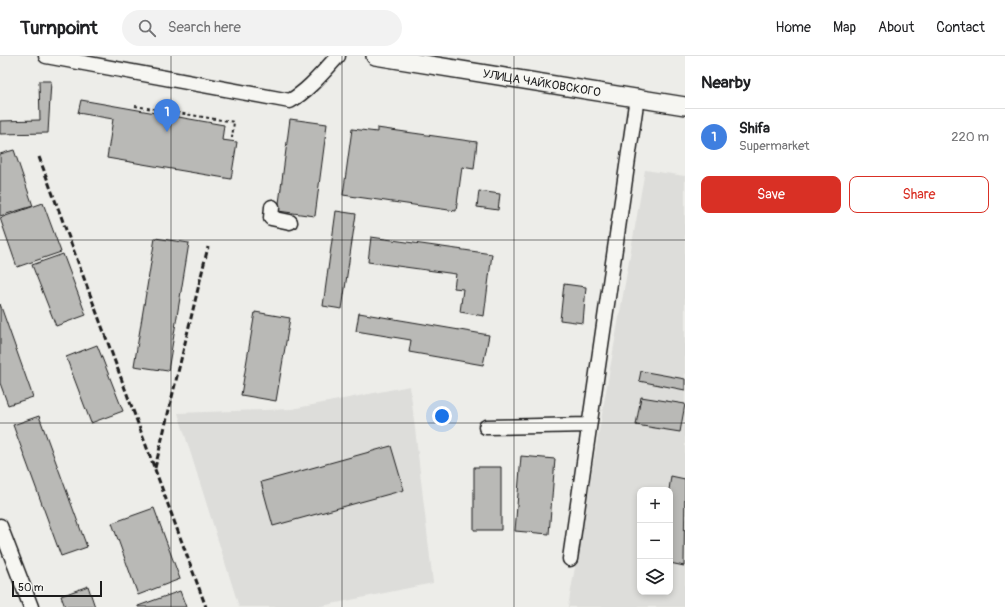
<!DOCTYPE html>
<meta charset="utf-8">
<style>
body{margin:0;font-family:Pangolin,sans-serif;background:#f2f2f2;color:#202124}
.controls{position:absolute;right:12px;bottom:12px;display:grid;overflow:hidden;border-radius:8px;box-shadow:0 2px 6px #0003}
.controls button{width:36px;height:36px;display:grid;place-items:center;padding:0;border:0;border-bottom:1px solid #e0e0e0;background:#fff;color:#202124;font:20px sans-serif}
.scale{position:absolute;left:12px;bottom:10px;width:90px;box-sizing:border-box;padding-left:4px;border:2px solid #1c1c1c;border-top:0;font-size:11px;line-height:14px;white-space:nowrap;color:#1c1c1c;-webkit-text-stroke:3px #f6f6f2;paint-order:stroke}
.you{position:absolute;left:442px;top:360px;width:14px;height:14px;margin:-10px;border:3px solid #fff;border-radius:50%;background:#1a73e8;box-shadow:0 0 0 6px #1a73e833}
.badge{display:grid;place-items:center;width:26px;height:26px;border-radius:50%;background:#d93025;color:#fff;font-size:13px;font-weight:700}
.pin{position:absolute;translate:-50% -33px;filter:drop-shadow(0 1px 2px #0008)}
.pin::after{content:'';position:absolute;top:21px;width:14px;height:12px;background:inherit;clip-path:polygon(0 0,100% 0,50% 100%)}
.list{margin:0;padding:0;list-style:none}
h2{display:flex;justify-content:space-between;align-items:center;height:52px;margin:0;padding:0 16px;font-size:17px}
h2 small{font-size:13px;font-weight:400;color:#757577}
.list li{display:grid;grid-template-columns:26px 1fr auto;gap:12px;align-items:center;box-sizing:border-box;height:56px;padding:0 16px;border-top:1px solid #e0e0e0}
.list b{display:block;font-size:15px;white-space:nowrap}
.list p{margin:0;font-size:13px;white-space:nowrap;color:#757577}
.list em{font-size:13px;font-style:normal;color:#757577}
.actions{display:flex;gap:8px;padding:12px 16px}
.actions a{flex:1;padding:9px 0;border:1px solid #d93025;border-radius:8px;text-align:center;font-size:14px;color:#d93025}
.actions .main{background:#d93025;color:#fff}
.icon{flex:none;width:22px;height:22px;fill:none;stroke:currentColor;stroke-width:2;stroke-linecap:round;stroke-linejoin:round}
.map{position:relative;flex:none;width:685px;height:551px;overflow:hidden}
header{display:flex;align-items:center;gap:24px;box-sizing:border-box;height:56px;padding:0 20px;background:#fff;border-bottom:1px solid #e0e0e0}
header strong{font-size:19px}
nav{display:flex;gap:22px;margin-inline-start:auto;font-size:14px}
.search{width:280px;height:36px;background:#f2f2f2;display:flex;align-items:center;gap:10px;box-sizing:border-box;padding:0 14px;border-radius:22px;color:#757577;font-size:15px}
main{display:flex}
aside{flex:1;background:#fff}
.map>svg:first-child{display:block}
.built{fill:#ddddda;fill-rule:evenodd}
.building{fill:#b9b9b6;stroke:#1c1c1c}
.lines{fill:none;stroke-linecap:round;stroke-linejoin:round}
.minor-casing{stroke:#1c1c1c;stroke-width:17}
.major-casing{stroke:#1c1c1c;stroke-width:20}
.path{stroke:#1c1c1c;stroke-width:2;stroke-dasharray:3 3;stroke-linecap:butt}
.minor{stroke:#f6f6f2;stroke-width:14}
.major{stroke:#f6f6f2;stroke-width:17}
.rail{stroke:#1c1c1c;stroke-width:3;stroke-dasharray:6 3;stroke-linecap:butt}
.grid{fill:none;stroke:#1c1c1c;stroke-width:1;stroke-opacity:0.55}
.labels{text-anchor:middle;stroke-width:3.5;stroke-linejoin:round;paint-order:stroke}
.street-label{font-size:12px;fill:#1c1c1c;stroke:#f6f6f2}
</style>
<header>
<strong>Turnpoint</strong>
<div class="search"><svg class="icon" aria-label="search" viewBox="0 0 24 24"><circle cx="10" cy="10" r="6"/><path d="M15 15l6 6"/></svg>Search here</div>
<nav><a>Home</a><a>Map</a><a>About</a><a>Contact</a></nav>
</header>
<main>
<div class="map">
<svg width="685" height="551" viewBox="0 0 685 551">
<rect width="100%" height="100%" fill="#edede9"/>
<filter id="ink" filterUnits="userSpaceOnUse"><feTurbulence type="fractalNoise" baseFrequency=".025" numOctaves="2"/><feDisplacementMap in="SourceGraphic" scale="8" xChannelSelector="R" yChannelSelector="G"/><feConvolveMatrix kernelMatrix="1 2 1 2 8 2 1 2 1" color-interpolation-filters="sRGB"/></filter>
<g filter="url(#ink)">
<path class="built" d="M645,114L685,120V551H568ZM640,434H670V536H640Z
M410,330L433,527L317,551H239L178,357L292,353Z"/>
<path class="building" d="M39,25H51L48,77L0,78V65L40,64Z
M81,44L224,69L222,84L237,86L231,123L107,102L113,63L78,57Z
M290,63L327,68L315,160L278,155Z
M377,72L477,86L474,113L462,111L456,155L343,139L352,73L377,76Z
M14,94L33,150L0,160V98Z
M479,135L500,138L498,154L477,151Z
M43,147L61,196L17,211L0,162Z
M336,155L356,158L342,253L323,250Z
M371,181L492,198L484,260L460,256L463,233L454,232L456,218L368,206Z
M155,182L189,187L168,315L134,310Z
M63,198L86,259L56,270L32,209Z
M564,228L586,231L583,267L560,264Z
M0,248L33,341L8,349L0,327Z
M255,256L290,262L276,345L241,339Z
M359,257L489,279L483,309L409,296L411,284L356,275Z
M97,289L123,355L91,367L66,301Z
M641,315L685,323V334L639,325Z
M641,341L685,348L680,376L636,369Z
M39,360L87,491L61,500L13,369Z
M391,390L404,434L273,470L261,426Z
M521,400L555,403L549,478L515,475Z
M474,411H501V474H474Z
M671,420L685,423L684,510L670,507V434H669Z
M154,452L180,523L138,539L112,467Z
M88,530L95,551H65L61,540Z
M180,535L186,551H138V550Z"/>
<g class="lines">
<g class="minor-casing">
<path id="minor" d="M46,0L290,45C309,34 323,16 338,0
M272,151L271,162L290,166
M486,371L589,369
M0,470L31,551
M570,503L637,41"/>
</g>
<g class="major-casing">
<g id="major">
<path id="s1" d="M375,0L685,50"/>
</g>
</g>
<path class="path" d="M135,50L234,66L232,82"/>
<use href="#minor" class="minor"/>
<use href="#major" class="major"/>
<path class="rail" d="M39,101L206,551
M155,412L208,191"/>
</g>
</g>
<path class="grid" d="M171,0V551M342,0V551M514,0V551M0,184H685M0,367H685"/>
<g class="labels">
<g class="street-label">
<text dy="4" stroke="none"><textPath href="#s1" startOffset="169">УЛИЦА ЧАЙКОВСКОГО</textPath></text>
</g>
</g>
</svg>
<div class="controls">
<button>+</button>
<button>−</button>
<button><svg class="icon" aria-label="layers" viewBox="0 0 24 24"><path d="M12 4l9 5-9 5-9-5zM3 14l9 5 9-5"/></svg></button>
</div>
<div class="scale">50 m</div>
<div class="you"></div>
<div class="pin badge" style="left:167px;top:76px;background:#3f7fe0">1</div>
</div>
<aside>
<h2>Nearby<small></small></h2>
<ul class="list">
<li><span class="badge" style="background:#3f7fe0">1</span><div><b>Shifa</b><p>Supermarket</p></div><em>220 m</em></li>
</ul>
<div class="actions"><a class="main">Save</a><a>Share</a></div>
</aside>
</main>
